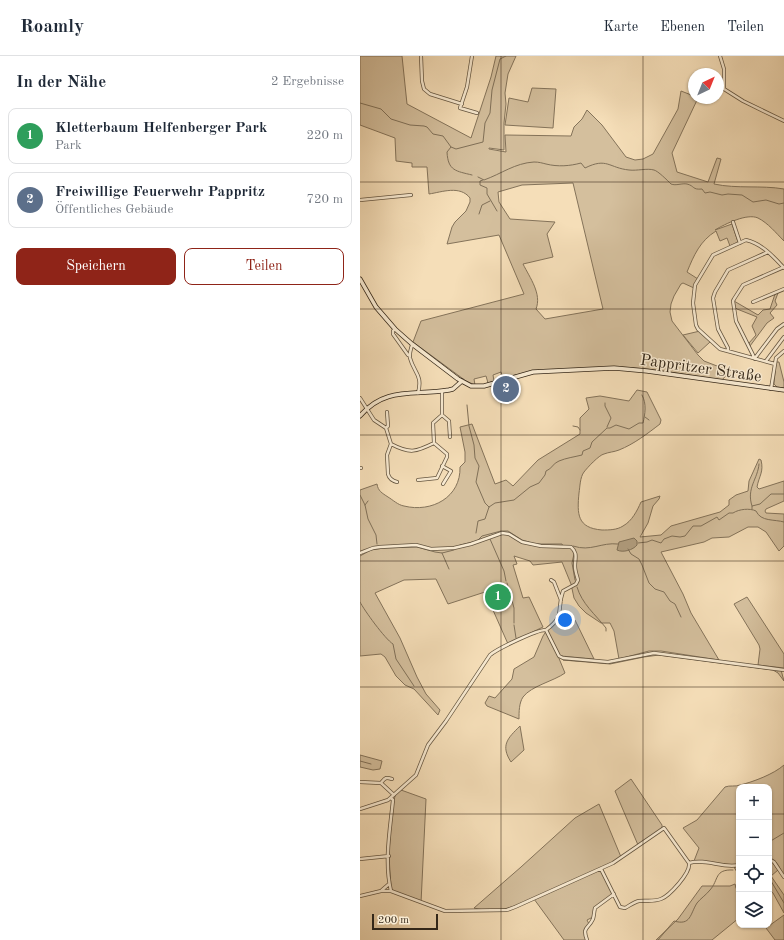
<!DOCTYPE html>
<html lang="de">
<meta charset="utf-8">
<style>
body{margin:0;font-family:"Old Standard TT",serif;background:#f2f2f3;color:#1f2937}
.controls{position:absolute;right:12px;bottom:12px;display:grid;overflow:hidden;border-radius:8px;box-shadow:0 1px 3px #0004}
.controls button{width:36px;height:36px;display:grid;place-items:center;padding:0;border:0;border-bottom:1px solid #e0e1e3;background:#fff;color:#1f2937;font:20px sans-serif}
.compass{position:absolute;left:328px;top:12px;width:36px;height:36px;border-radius:50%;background:#fff;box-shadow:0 1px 3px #0004;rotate:43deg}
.scale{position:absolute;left:12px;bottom:10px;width:66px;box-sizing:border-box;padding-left:4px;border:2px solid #342718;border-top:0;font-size:11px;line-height:14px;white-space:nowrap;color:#342718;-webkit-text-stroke:3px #f8ead1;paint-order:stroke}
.you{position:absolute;left:205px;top:564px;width:14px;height:14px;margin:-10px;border:3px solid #fff;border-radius:50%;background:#1a73e8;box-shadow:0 0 0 6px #1a73e833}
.badge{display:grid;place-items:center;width:26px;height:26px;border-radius:50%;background:#8f2418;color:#fff;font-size:13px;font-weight:700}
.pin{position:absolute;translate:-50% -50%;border:2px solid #fff;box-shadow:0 1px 4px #0006}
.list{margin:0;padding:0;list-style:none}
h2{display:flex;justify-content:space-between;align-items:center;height:52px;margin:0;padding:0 16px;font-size:17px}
h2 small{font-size:13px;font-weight:400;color:#747a83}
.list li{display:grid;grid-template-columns:26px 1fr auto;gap:12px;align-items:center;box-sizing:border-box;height:56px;margin:0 8px 8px;padding:0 8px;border:1px solid #e0e1e3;border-radius:8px}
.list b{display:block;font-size:15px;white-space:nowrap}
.list p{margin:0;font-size:13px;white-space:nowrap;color:#747a83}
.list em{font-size:13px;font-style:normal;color:#747a83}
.actions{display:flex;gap:8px;padding:12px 16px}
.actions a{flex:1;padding:9px 0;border:1px solid #8f2418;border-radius:8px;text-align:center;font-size:14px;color:#8f2418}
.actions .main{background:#8f2418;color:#fff}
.icon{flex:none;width:22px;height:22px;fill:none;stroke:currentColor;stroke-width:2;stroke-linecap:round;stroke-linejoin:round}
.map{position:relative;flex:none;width:424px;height:884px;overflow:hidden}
header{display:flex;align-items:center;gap:24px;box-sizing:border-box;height:56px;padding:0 20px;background:#fff;border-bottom:1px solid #e0e1e3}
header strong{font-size:19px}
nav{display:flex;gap:22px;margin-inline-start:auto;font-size:14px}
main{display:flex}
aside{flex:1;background:#fff}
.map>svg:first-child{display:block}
.green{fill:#d4bf9d;stroke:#84735a;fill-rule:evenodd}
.water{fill:#b3a082;stroke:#807058}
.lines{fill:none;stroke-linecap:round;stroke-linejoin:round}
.stream{stroke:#807058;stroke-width:1}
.street-casing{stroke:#645540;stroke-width:4}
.secondary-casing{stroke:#342718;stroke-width:5}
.street{stroke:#f8ead1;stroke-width:2.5}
.secondary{stroke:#f8ead1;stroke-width:3.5}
.grid{fill:none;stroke:#342718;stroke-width:1;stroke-opacity:0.55}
.labels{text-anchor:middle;stroke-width:3;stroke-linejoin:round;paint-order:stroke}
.street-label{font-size:16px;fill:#342718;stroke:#f8ead1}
</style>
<header>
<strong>Roamly</strong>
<nav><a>Karte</a><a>Ebenen</a><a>Teilen</a></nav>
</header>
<main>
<aside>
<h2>In der Nähe<small>2 Ergebnisse</small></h2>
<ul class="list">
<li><span class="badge" style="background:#2e9e5b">1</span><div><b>Kletterbaum Helfenberger Park</b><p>Park</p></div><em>220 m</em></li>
<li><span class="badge" style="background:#5c6f8a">2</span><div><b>Freiwillige Feuerwehr Pappritz</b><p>Öffentliches Gebäude</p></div><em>720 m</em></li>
</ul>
<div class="actions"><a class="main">Speichern</a><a>Teilen</a></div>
</aside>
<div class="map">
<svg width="424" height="884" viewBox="0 0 424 884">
<rect width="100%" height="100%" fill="#f5deb8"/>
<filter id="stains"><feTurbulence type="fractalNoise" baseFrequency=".005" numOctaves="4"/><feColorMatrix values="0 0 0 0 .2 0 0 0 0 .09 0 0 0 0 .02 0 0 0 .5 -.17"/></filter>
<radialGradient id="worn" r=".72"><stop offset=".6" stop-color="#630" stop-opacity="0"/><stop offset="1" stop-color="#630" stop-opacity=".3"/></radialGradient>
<path class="green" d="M0,0H42L47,48L111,82L131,21L136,0H156L148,18L145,37L146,48L144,67V94L129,92V93L146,96L145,79L211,80L214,71L222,63L227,54L242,69L266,101L275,104L283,103L293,98L318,53L321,35L334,40V42H338L312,97L317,116L348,126L357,102L361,103L354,128C377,133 401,129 424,133V185C416,177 408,167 398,162C387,157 365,168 355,174L372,168L378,186L370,190L367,182L360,185L356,175C340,185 334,199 327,216L338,223L334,232L323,227L321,228L314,240L311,248L310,256L312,265L338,299L344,305L370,315L362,324C333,320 304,314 274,312C253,310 231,312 210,313C187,314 165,316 143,322L141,316L133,319L134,325L128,327L126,320L114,323L115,329L106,325L53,286L61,265L164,238L139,179L87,188L92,171L95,166L106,155L110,146V142C100,129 82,136 69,138L67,111H52V107L36,105L35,82L0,69ZM213,127L243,253L185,263L176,253C182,238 170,222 163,208L193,201L187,178L195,166L150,163L139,146L138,136L162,129Z
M172,32L196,33L193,72L145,69L149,42L168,46Z
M418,237L415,245L417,249L410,257L414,262L407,267L390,290L389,287L396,279L392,270L397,261L377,253L375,251L374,245L398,259L403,254L410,253L415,238Z
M340,275L350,286L338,297L323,279Z
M416,306H419L424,326V332L417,331L414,328Z
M277,334L287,336L301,364L300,368C287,378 274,388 259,394C254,396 249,396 244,398C239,399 227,412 224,416C220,421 220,431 219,437C217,458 217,472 242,474C249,474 257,474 263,470C272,465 277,455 281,446L300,440L299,443L293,450L288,467L280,481L301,479L311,470L360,456L369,449V444L376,439L388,435L389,425L399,403L401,404C404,416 399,420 397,431L399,433L424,425V445L406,453L405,455L406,457L424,458V490L419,495L406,476L398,471H388L369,481L352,482L344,486L301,496L323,538L331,557L359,604L301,595H289L259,603L254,575L250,567H241L226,557L219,550L214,542L211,528L202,506L173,509L170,505L154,500L157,508L153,509L163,542L169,541L183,571L148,588L125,536L88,548L76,523L44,524L15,537L40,582L57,621L66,638L80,654L78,659L54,633L45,629L36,620L25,601L21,598L0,600V434L17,428C18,435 22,437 28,441C33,444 38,449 44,450C72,457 101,441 100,411L105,406V396L100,371L112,368L135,428L146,424L153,430L178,404L220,378V362L229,353L226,342L240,340L269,345Z
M387,541L424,598V612L398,609L400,593L399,589L374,548Z
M201,558L215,564L234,603L201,600H198L205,617C194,625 171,630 163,641C159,647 159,656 159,663L127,650L125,647L129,640L135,642L152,623L154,613L174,601L183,580L187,574L198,564Z
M287,598H295L417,613V615L421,614L424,625L418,617L413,614L299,599L284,601L250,608L203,604L250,607Z
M160,670L164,694L151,706C140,689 148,682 160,670Z
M0,699L22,705L20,713L13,714L0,711Z
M424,709V820C420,814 418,804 410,803L418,814L411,820L424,839V857L413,837L409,834V731H379V818L375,813L374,809L334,805L339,792L323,772L337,764L365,731C370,729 375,731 380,729C393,726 414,718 424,709Z
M271,723L302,769V772L278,789L255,735Z
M41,734L66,743L61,847L33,835L31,832L29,800L31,758L35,740Z
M239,748L261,801L242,812L254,838L235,852L233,863L231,862L227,864L229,868L225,873L227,884H204L174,843C152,851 138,858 114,852L161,811L215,762Z
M375,828L376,832L379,837V862L352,884H296L318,863L342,830H370Z
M424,859V884H415L406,872Z"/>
<path class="water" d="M274,482L277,485V489C273,494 263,497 257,494L259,486Z"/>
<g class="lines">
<path class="stream" d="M0,47L21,53L31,63L50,69L64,70L67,71L73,78L83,80L91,91L87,96C88,115 96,115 112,119
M91,91L96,93L123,86L125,67L130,57L132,34L140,3L146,0
M118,121L124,124C141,118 155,107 174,106C179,106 182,107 186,108C198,111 210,110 221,107L225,112C247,101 249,112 269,114C277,115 287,112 294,114C298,115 307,124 311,128C316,130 322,127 327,128C335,130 332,134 342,133L345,137L350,136L362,139L368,138L382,139L393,146L406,144L419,148L424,147
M123,124L120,125V129L127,132V138L137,155
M119,158L122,149L130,145
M245,347V350L251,362L247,371
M107,349L109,370L114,389L115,402L119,410L116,426L125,447L129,451
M285,361L289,364
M213,370L218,371L220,374
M0,439L5,449L8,463L16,479L17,488
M5,449L8,445
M392,450C386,432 398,423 399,408
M392,453V450L400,448L411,438H424
M116,477L118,465L125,463L129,451L135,447L154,444L170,431L179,427L185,419L186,415C192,413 193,407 199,405C206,402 214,401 222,399L223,395L230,392L232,386L247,372H250L256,369L269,373L279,367H283C285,358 287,348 282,339
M130,483L144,515L146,525
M278,487L287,486L292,484L301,487L304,483L312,480L320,481L325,480L333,470H341L357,461L359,464L369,457H373C379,453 390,452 396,455C401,466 414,463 424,466
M178,488H202L203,490
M100,489L117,485L122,480L141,475H148L162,484L169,486
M212,491L213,490C231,496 241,486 258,488
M268,493L271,498L279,503L282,509L289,527L295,533L304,536L310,545L315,548L321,561
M82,497L89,513
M214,498L212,507L215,524
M0,500L11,494L24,492L57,491L75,496L82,497L94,494
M147,527L154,552V567
M217,531C222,548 235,558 246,572V575
M0,546C4,554 25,583 33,588L36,603L54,630
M154,569L156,582
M0,705L11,708
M378,782L379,785
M409,786L424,777
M409,810V813
M376,814L379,812
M409,819L411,825L424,847
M298,884L314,865C331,870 330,858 337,847C340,843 346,839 350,834C359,824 354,813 373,814"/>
<g class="street-casing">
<path id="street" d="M61,0L62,25L64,33L70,38L102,48
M112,0L107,31L100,52L117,57
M360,0L364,13V33L383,45L424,65
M0,144L51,139
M373,166L380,187
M393,246L424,233
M35,273L33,275V278L48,299L50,300
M52,289C51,293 49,297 50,302C54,317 63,319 58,337
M368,295V292L358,273L353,242L355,236L368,214L408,196
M395,302L417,273L424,268
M395,303L376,265L373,245L374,243L383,229L424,211
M406,305L424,281
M415,308L416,302L424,295
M411,333L415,308L360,293L338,273L336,269L333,247L335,229L353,199L386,184C401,187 414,201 424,212
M0,342L14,364L26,372L31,388C50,398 56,396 74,387L73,367L82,359V335
M82,359L89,365L90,381
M26,372L28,370L27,356
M31,388L27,399L28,418C29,422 33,425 37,426
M82,410L91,415L83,428
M0,412H1
M58,424L77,422L87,401V398L74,387
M0,497L13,492L20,491L56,489L71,493L94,492L111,488L142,477L149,478L162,486L181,490L211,491C218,497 215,502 215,510C215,515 217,520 218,524L216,528L203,535C196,555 206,559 186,574C178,573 137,593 130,599L86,665L68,689L56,719L28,744L0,753
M191,524L194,526L201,544
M186,574L199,600L203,602L248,606L294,597L424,614
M0,726L21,727L34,739
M21,727C25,722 25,721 32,723
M31,742L33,744C30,774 24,806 31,835
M0,803L29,800
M409,803L414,806L424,821
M329,807C346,802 363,813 379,809
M241,813L260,851L265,852C269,850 274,846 279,845C286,844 293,846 301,843C309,840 331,817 329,807
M22,834L29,828
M0,840L21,835H31L85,855L147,854L155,851L253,807L304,772L329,807
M227,884C222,870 228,874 233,863C234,860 234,856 235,852L254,838"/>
</g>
<g class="secondary-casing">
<path id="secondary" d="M0,223L16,251L35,273L52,288L98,323L111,330H124L173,316L254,312L287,315L424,334
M0,360C25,330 54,340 89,334L93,333L102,325"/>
</g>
<use href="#street" class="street"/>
<use href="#secondary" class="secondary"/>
</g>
<path class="grid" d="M141,0V884M283,0V884M0,126H424M0,253H424M0,379H424M0,505H424M0,631H424M0,758H379M409,758H424"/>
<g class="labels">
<g class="street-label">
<text transform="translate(341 311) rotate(8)" y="6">Pappritzer Straße</text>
</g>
</g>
<rect width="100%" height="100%" filter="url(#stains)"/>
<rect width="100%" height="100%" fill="url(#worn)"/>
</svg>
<div class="controls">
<button>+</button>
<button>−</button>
<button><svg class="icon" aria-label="locate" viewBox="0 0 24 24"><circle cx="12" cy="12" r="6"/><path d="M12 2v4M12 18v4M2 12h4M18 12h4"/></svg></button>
<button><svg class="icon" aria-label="layers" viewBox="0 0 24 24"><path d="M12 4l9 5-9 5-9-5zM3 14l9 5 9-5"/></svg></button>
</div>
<svg class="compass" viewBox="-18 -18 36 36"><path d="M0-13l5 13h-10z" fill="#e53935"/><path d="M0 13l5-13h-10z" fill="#747a83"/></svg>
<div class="scale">200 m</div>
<div class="you"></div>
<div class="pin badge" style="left:138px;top:541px;background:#2e9e5b">1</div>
<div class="pin badge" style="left:146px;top:333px;background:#5c6f8a">2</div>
</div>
</main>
